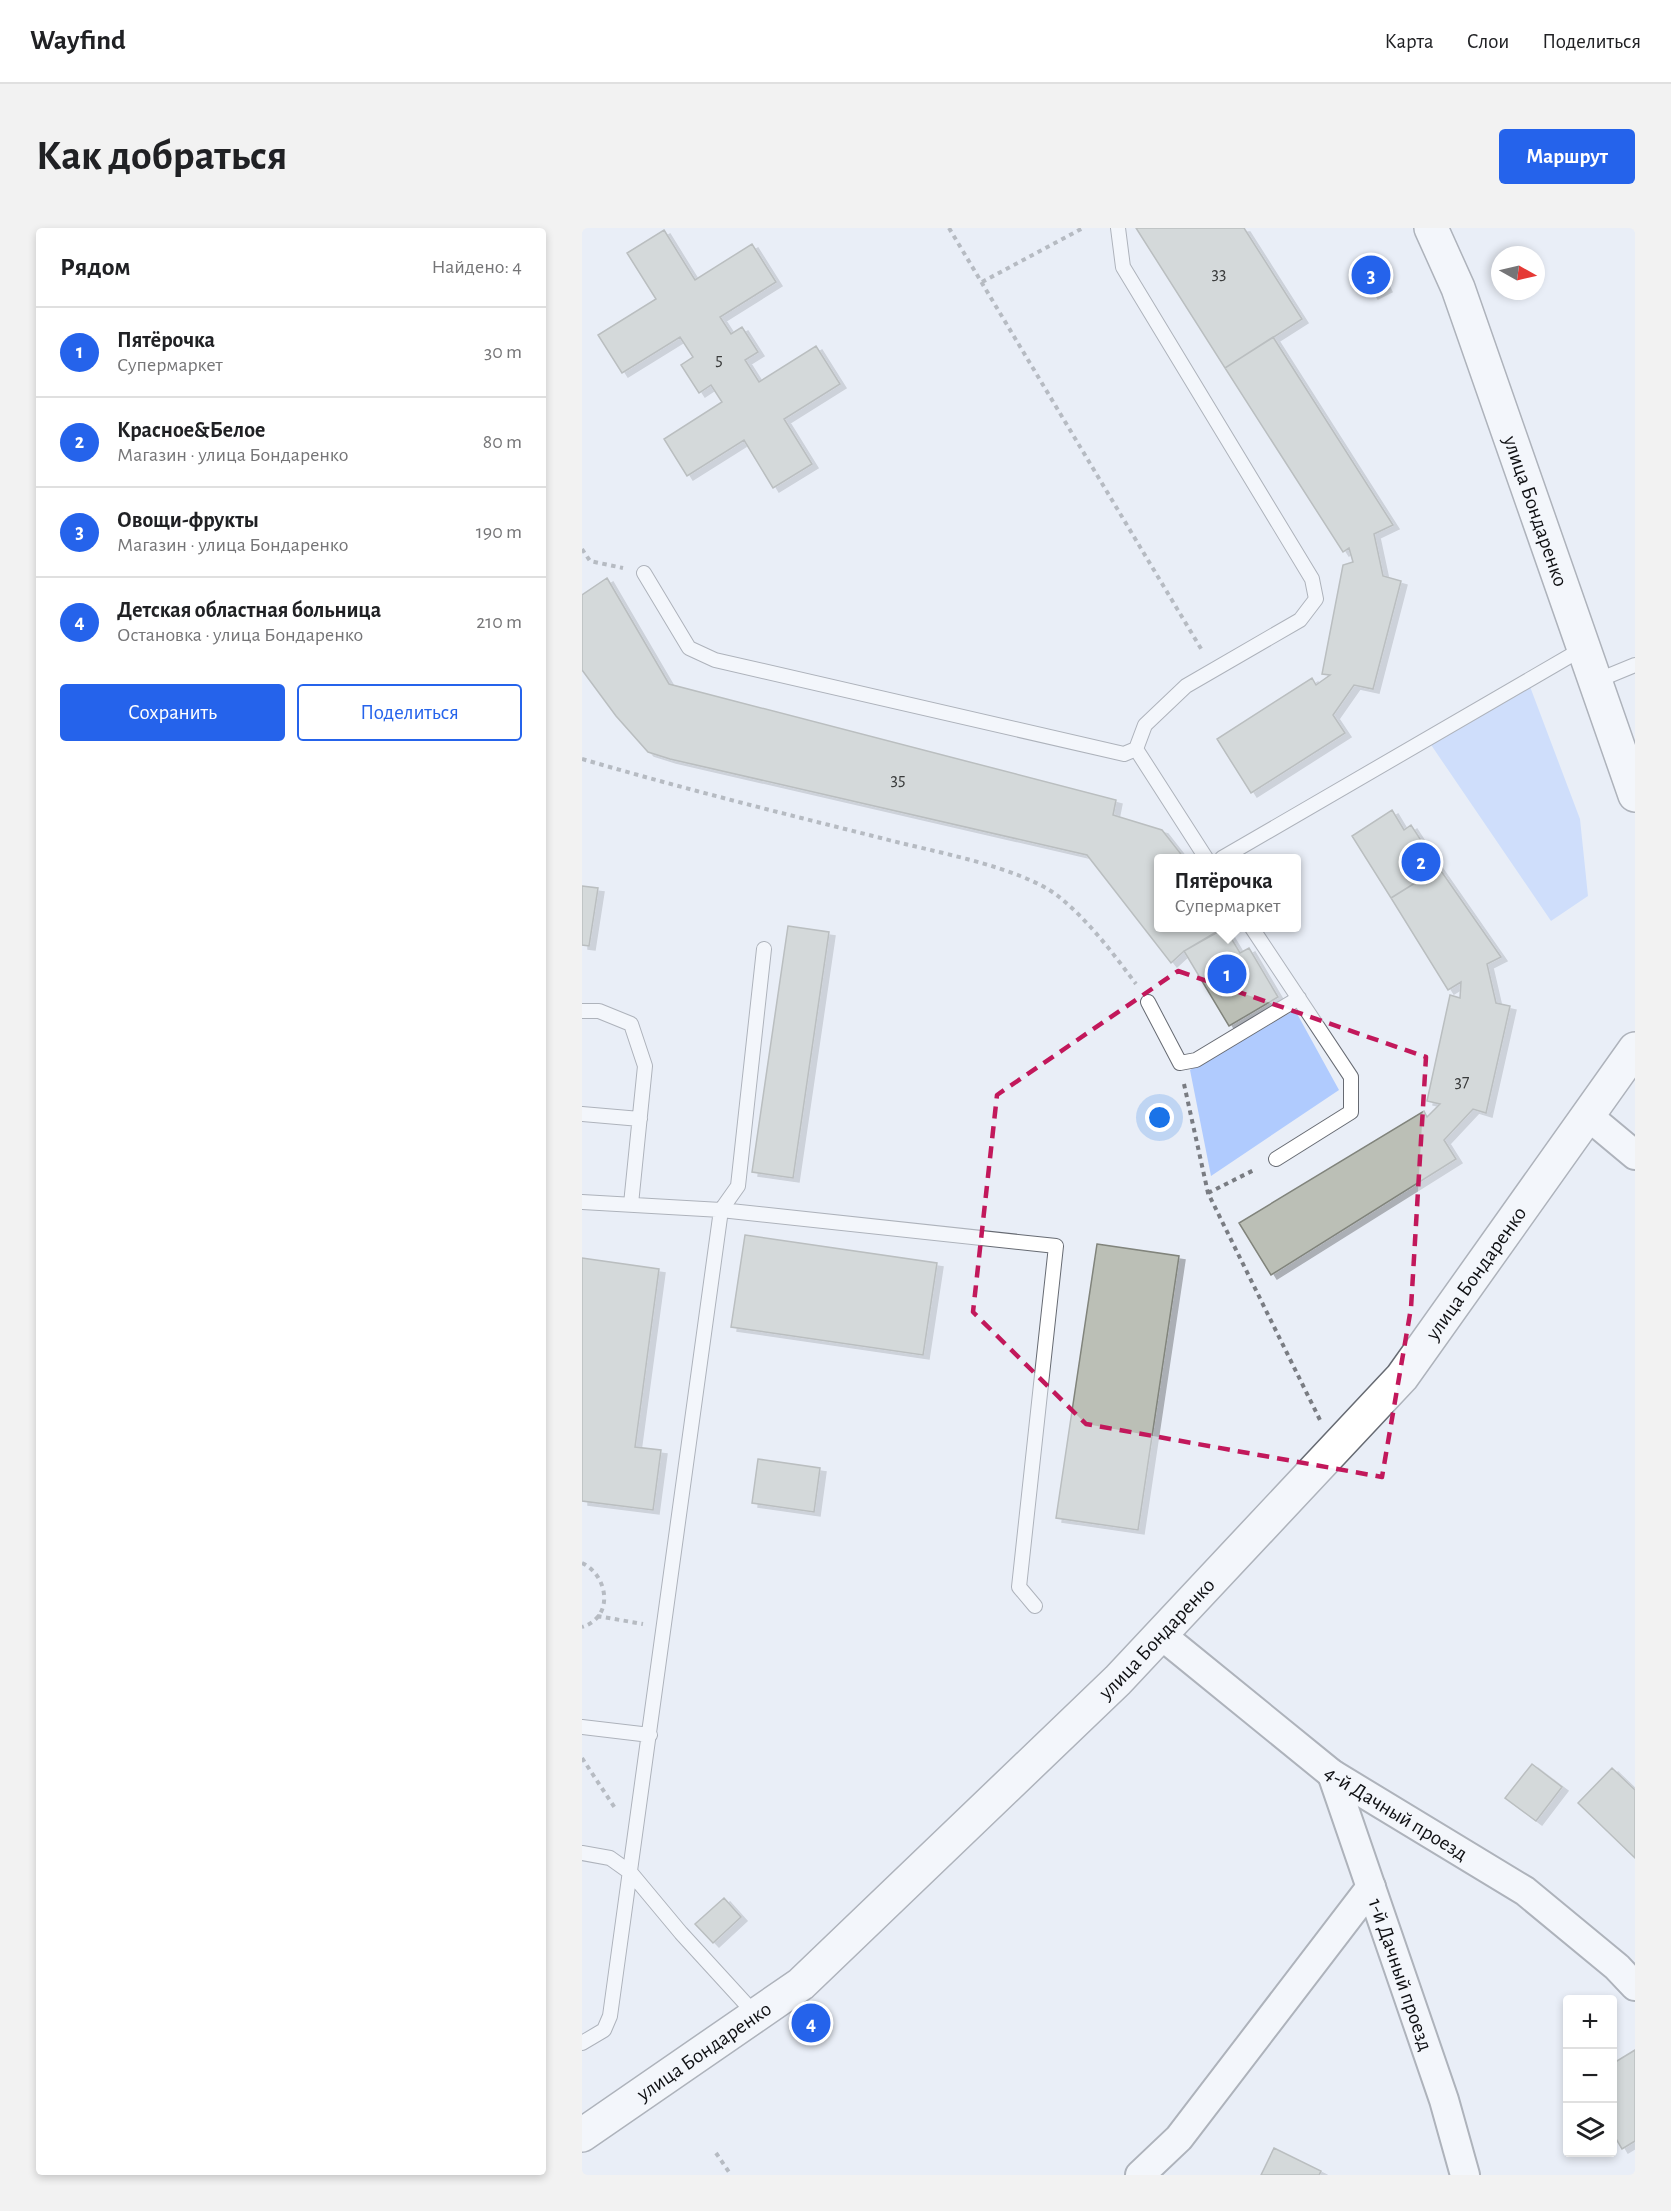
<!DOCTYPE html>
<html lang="ru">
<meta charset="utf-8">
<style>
body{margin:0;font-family:"Alegreya Sans",sans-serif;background:#f2f2f2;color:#202124}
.controls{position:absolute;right:18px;bottom:18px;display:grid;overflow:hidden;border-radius:6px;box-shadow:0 3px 9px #0003}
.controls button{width:54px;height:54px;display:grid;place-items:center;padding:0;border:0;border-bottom:2px solid #e0e0e0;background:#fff;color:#202124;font:30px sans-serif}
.compass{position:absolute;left:909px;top:18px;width:54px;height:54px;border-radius:50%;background:#fff;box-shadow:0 3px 9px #0003;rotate:98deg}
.you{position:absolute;left:578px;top:890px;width:21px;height:21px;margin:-15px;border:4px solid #fff;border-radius:50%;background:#1a73e8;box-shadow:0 0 0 9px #1a73e833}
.badge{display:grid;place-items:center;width:39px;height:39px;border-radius:50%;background:#2563eb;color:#fff;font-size:20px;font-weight:700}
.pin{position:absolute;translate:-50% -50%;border:3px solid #fff;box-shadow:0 2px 6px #0006}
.popup{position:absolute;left:572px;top:626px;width:147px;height:78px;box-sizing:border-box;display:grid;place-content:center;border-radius:6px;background:#fff;filter:drop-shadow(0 2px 4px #0005);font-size:20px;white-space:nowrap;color:#757577}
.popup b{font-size:22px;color:#202124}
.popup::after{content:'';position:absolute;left:50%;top:100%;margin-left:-12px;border:12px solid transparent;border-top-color:#fff}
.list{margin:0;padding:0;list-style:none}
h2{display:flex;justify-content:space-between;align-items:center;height:78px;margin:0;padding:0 24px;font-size:26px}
h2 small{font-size:20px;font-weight:400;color:#757577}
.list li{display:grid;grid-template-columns:39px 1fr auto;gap:18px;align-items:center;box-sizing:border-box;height:90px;padding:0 24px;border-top:2px solid #e0e0e0}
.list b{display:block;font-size:22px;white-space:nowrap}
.list p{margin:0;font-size:20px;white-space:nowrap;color:#757577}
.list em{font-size:20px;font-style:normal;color:#757577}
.actions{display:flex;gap:12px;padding:18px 24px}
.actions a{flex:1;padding:14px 0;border:2px solid #2563eb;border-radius:6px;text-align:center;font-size:21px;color:#2563eb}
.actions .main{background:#2563eb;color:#fff}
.icon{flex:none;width:33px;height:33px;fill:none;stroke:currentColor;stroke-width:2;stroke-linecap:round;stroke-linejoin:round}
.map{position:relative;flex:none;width:1053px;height:1947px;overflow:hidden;border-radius:6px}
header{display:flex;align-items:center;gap:36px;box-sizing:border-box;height:84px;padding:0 30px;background:#fff;border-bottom:2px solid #e0e0e0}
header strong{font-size:28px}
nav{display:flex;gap:33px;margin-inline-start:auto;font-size:21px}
.intro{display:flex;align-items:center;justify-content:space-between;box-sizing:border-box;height:144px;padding:0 36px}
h1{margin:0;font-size:42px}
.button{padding:15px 27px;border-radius:6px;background:#2563eb;color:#fff;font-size:21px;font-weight:700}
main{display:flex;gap:36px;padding:0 36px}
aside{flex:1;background:#fff;border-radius:6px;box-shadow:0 3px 9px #0003}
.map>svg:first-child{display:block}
.green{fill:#b0cbfe}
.building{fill:#bbbfb6;stroke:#81847c;stroke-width:1.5;filter:url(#shadow)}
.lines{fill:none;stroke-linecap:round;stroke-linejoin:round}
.service-casing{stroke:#666a72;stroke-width:16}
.minor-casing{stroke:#666a72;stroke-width:32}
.tertiary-casing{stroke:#666a72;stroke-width:36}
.path{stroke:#797c82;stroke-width:4;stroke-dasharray:4.5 4.5;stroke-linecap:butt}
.service{stroke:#fff;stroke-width:14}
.minor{stroke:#fff;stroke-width:28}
.tertiary{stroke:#fff;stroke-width:33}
.marked{fill:none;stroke:#c2185b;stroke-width:4.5;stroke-dasharray:12 8;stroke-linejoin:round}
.labels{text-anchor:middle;stroke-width:6;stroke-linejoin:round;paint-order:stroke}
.number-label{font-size:18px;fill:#3a3c3c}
.street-label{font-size:21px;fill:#0f1013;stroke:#e9eef7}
</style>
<header>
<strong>Wayfind</strong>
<nav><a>Карта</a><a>Слои</a><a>Поделиться</a></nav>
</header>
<div class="intro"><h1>Как добраться</h1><a class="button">Маршрут</a></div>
<main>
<aside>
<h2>Рядом<small>Найдено: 4</small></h2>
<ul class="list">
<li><span class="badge">1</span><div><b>Пятёрочка</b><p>Супермаркет</p></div><em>30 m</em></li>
<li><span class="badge">2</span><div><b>Красное&amp;Белое</b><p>Магазин · улица Бондаренко</p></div><em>80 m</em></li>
<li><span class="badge">3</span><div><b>Овощи-фрукты</b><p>Магазин · улица Бондаренко</p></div><em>190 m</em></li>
<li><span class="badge">4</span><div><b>Детская областная больница</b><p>Остановка · улица Бондаренко</p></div><em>210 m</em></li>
</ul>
<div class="actions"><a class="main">Сохранить</a><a>Поделиться</a></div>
</aside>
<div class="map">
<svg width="1053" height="1947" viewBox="0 0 1053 1947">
<defs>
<filter id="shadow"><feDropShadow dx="6" dy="4" stdDeviation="0" flood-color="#0004"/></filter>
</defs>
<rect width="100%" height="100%" fill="#e9eef7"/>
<path class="green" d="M944,448L998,591L1006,668L969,693L843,508Z
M713,782L757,862L629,948L608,842Z"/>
<path class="building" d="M554,0H662L720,91L643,140Z
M82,2L113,52L170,16L194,54L138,89L149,106L160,99L176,124L163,132L177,154L234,118L258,156L202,191L230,236L191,260L162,212L105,248L82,211L140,174L129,157L117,165L99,137L111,129L98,109L40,145L16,107L74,71L45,25Z
M790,30L804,60L790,67L775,37Z
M691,109L811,297L792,306L801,348L819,353L791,461L772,457L751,487L763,505L669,565L635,511L730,450L734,457L748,447L740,446L761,337L771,334L767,320L761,324L643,140Z
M25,350L87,456L534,572L531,587L580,602L602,630H576V700H641L602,723L589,735L505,627L88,531L66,524L34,488L0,442V367Z
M810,582L822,602L829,597L857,640L809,670L770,608Z
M857,640L919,729L905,736L914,775L928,778L904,885L891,881L862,912L874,931L689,1047L657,995L842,883L845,889L858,876L845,873L868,767L878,770L879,754L866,762L809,670Z
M0,658L16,660L7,718L0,717Z
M206,698L247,704L211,950L170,944Z
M643,700L658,725L667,720L696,769L647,798L602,723Z
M163,1007L355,1035L341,1127L149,1099Z
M515,1016L597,1028L556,1302L474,1290Z
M0,1030L77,1041L53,1219L79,1222L71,1282L0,1273Z
M176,1231L238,1240L232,1284L170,1275Z
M950,1536L980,1559L954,1593L923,1570Z
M1030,1540L1053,1562V1630L996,1575Z
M142,1670L159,1689L131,1715L113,1696Z
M1053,1822V1913L1040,1921L1030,1904V1836Z
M692,1920L739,1943L737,1947H679Z"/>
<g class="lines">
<g class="service-casing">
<path id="service" d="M62,345L107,420L133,432L542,526L554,521L563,497L604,458L718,392L734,371L730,351L541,39L536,0
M1014,453L1053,437
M554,521L624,630
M640,630L1000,421
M670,700L769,849V884L694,931
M566,774L598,835L614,832L717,770
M0,783H17L49,796L63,838L49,976
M0,886L58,891
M0,974L139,982L156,958L182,721
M0,1499L68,1507
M0,1625L28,1630L49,1645L99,1705L174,1787
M0,1815L22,1802L28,1788L139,982L474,1018L437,1359L453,1378"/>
</g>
<g class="minor-casing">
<g id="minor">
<path d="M1005,887L1053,927"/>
<path id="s1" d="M578,1406L750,1546L943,1663L1035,1739L1053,1758"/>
<path id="s2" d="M750,1546L862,1872L883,1947"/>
<path d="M558,1947L597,1910L789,1659"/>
</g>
</g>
<g class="tertiary-casing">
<g id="tertiary">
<path id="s3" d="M849,0L876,60L1053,567"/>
<path id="s4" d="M0,1907L219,1756L536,1452L820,1149L1053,821"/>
</g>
</g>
<path class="path" d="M367,0L621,424
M400,54L501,0
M0,321L8,333L41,340
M0,531C99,560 199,585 299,610C347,623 437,638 476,668C507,693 530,724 554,756
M602,856L626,965L738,1192
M626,965L674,941
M0,1335C26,1347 33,1389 0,1399
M15,1388L61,1396
M0,1530L33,1580
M134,1925L149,1947"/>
<use href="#service" class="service"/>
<use href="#minor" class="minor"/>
<use href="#tertiary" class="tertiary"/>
</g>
<path d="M0 0H1053V1947H0ZM596,743L844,829L829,1080L800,1249L504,1196L391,1084L415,867Z" fill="#e9eef7" fill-opacity=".55" fill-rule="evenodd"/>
<path class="marked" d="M596,743L844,829L829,1080L800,1249L504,1196L391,1084L415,867Z"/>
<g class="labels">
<g class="number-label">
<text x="637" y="51">33</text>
<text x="137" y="137">5</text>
<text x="316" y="557">35</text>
<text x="880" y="859">37</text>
</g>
<g class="street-label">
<text dy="7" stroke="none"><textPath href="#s3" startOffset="302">улица Бондаренко</textPath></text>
<text dy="7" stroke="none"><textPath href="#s4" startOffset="1248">улица Бондаренко</textPath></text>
<text dy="7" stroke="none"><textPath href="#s4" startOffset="762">улица Бондаренко</textPath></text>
<text dy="7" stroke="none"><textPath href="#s1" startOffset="297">4-й Дачный проезд</textPath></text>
<text dy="7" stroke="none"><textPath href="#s2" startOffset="212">1-й Дачный проезд</textPath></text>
<text dy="7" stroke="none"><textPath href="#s4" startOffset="148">улица Бондаренко</textPath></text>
</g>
</g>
</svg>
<div class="controls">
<button>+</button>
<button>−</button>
<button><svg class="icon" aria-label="layers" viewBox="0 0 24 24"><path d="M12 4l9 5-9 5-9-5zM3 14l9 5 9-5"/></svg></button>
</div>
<svg class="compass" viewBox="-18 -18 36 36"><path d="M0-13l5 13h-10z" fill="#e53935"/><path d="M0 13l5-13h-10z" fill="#757577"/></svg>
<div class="you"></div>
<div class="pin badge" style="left:645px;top:746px">1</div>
<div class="popup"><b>Пятёрочка</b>Супермаркет</div>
<div class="pin badge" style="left:839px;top:634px">2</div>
<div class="pin badge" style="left:789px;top:47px">3</div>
<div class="pin badge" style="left:229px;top:1795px">4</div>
</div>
</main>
